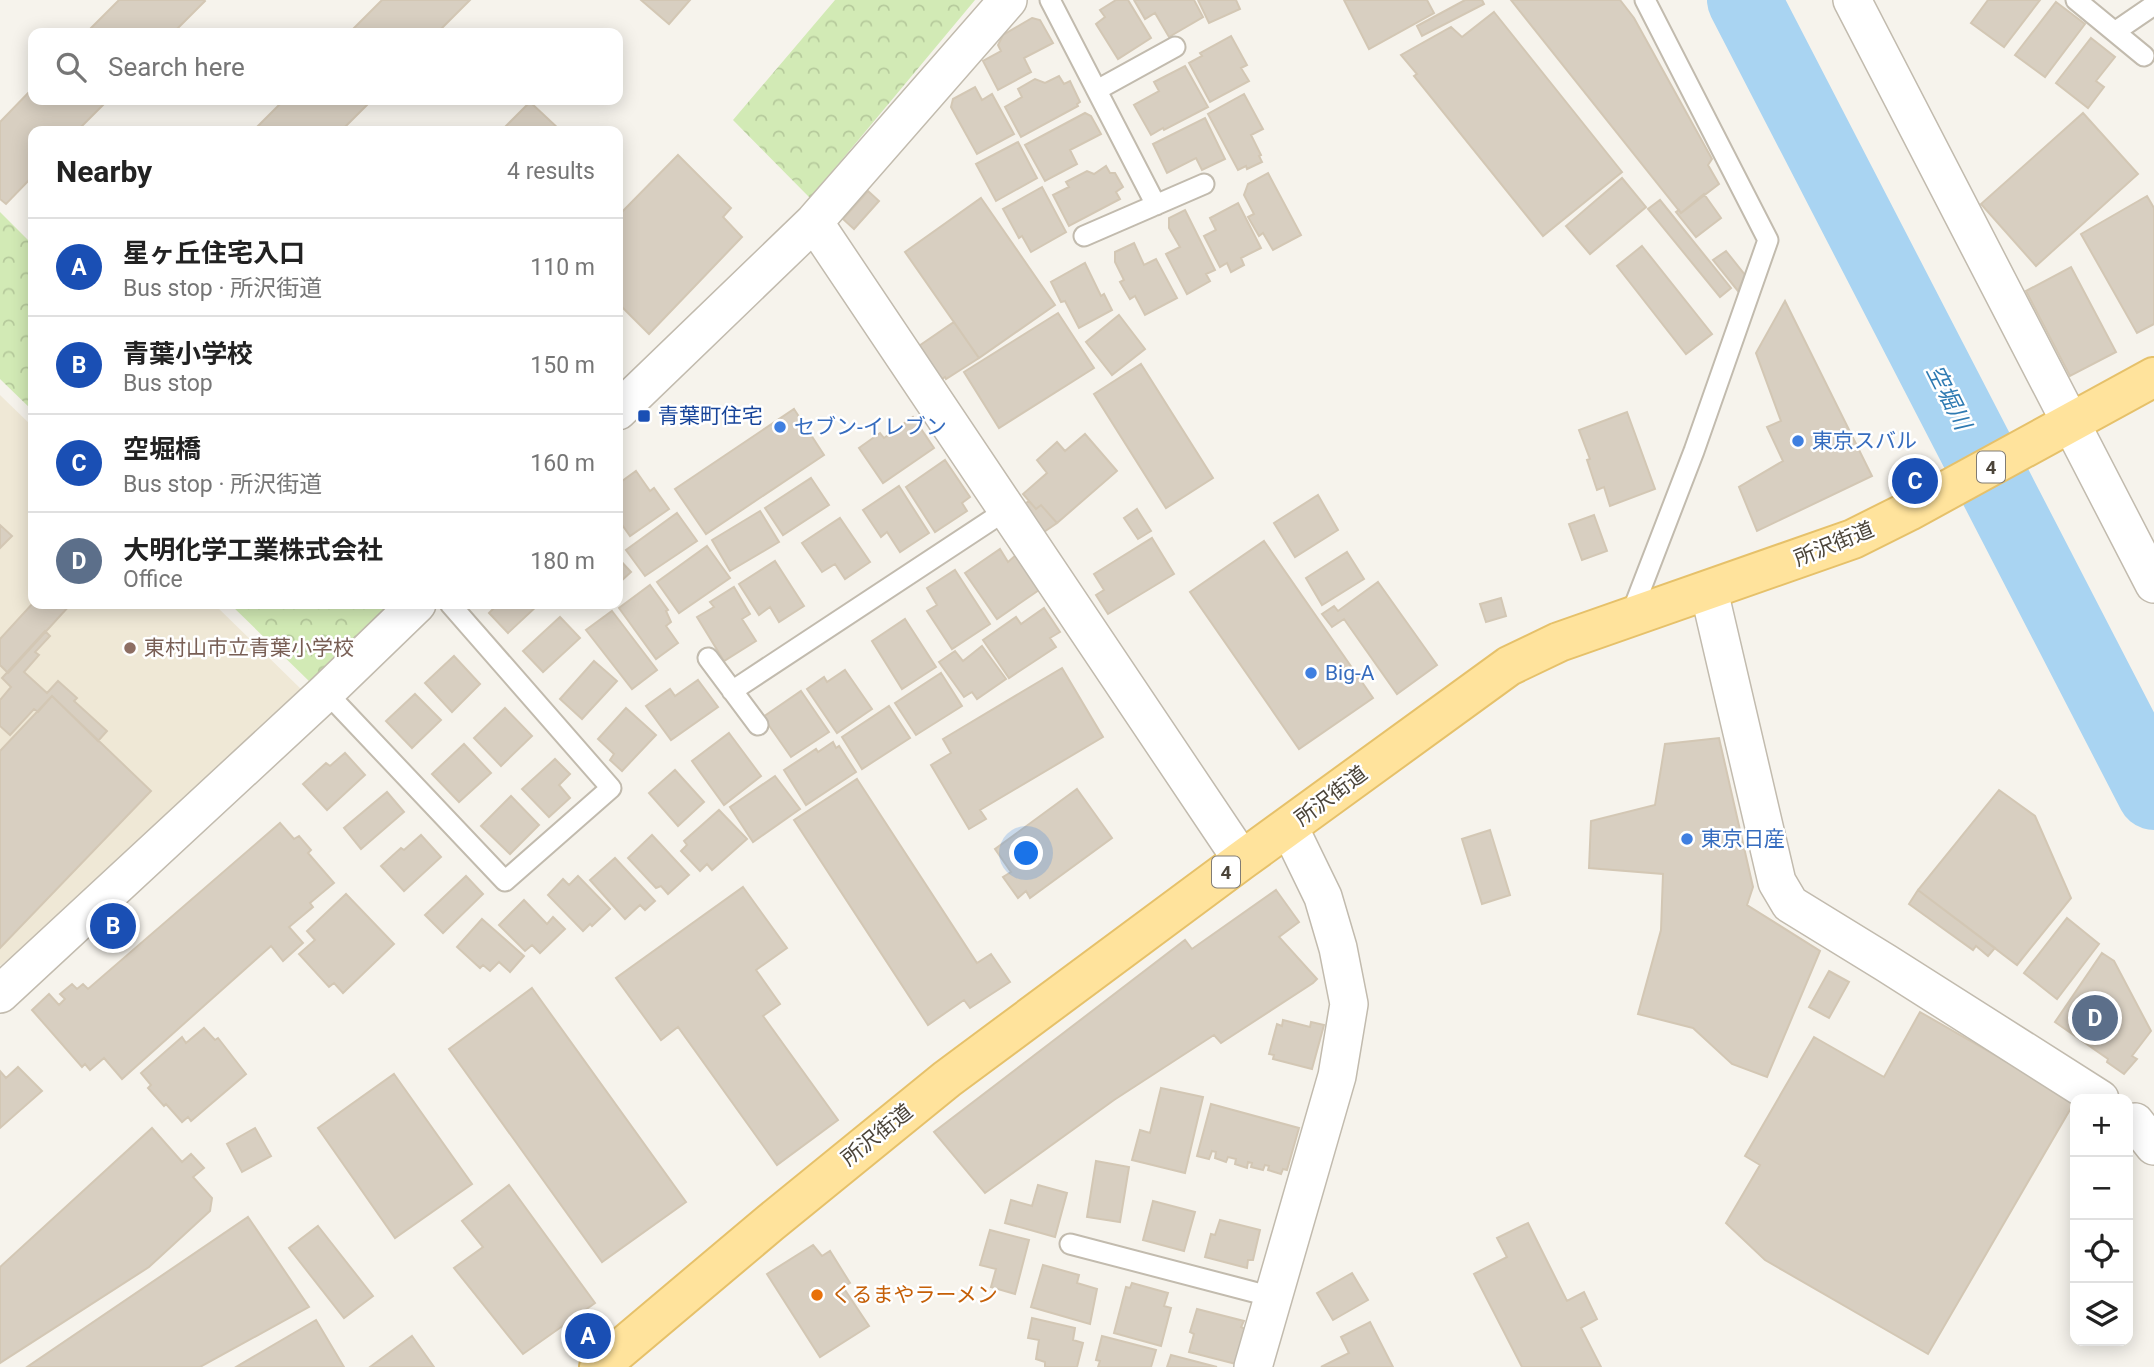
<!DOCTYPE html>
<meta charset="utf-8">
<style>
body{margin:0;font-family:Roboto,"Noto Sans JP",sans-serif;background:#f2f2f2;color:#222}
.controls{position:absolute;right:21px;bottom:21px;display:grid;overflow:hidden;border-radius:14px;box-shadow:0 4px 18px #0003}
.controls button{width:63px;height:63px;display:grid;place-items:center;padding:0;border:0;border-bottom:2px solid #e0e0e0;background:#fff;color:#222;font:35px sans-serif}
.you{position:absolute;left:1027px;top:854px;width:24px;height:24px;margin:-18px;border:5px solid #fff;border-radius:50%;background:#1a73e8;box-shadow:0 0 0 10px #1a73e833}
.badge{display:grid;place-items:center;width:46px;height:46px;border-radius:50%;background:#fc3f1d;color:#fff;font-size:23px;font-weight:700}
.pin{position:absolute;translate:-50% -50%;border:4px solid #fff;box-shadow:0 2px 7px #0006}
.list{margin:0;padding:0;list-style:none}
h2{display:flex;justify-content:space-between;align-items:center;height:91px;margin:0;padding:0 28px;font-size:30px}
h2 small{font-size:23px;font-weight:400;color:#767676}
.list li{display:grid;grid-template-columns:46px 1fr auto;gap:21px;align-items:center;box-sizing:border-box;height:98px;padding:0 28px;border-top:2px solid #e0e0e0}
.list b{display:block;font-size:26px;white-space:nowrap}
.list p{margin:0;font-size:23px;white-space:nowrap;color:#767676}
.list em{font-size:23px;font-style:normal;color:#767676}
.icon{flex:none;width:38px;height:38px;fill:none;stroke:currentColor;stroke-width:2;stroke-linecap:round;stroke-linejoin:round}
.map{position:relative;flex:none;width:2154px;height:1367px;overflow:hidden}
.search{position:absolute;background:#fff;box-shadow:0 4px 18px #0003;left:28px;top:28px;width:595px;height:77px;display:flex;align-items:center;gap:18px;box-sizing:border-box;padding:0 24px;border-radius:14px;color:#767676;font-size:26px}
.panel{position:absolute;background:#fff;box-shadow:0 4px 18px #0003;left:28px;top:126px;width:595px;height:483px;border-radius:14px}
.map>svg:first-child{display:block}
.education{fill:#efe8d6}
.park{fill:url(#park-crowns)}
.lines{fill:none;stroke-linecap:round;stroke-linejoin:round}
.river{stroke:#a9d4f2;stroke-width:74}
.building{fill:#d8cfc1;stroke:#d3c7b4;stroke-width:2}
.lane-casing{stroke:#c2bbae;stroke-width:23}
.street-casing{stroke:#c2bbae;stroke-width:40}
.primary-casing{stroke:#e6c16a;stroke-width:42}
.lane{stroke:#fff;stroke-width:19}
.street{stroke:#fff;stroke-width:37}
.primary{stroke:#ffe39c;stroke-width:38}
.transit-dot{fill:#1a4fb4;stroke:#fff;stroke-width:2.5}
.shop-dot{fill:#3f7fe0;stroke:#fff;stroke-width:2.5}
.education-dot{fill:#8d6e63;stroke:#fff;stroke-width:2.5}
.food-dot{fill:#e8710a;stroke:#fff;stroke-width:2.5}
.labels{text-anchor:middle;stroke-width:5;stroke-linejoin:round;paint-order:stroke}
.shield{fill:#fff;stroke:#817c74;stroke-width:2}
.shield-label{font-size:19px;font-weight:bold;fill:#4b4439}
.transit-label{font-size:21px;fill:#164399;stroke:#fff;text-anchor:start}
.shop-label{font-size:21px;fill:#366cbe;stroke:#fff;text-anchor:start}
.street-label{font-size:21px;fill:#4b4439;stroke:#fff}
.education-label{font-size:21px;fill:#785e54;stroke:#fff;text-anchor:start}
.food-label{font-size:21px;fill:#c56008;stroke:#fff;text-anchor:start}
.water-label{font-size:23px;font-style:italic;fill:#2e7ab2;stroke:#fff}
</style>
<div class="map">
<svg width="2154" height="1367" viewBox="0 0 2154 1367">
<defs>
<pattern id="park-crowns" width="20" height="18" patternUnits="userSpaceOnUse" patternTransform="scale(1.75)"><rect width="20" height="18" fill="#d2eab5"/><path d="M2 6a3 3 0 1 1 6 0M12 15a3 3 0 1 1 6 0" fill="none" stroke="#b6ca9c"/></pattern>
</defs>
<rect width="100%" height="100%" fill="#f6f3ec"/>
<path class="education" d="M0,395L33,427V604H214L304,692L98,888L0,966Z"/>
<path class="park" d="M835,0H975L810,198L733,120Z
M0,212L33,245V411L0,379Z
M230,604H395L311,683Z"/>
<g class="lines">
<path class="river" d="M1744,0L2154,793"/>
</g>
<path class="building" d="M119,0H204L205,1L173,33H86Z
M382,0H470L437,33H349Z
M641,0H690L669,24Z
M1116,0H1128L1151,38L1118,59L1096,24L1105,17L1100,10Z
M1134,0H1194L1203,17L1169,37L1155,13L1145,19Z
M1198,0H1236L1240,9L1209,23Z
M1344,0H1427L1434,13L1369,49Z
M1465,0H1482L1484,4L1422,36L1417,26Z
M1511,0H1620L1634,18L1712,159L1708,165L1719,184L1681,213Z
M1988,0H2040L2004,47L1971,23Z
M2056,2L2085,24L2045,77L2015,55Z
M1494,12L1622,172L1543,236L1414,76L1417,74L1401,55L1451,27L1462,37Z
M1032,18L1040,20L1053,43L1024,58L1031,72L998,90L983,61L1001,51L998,45L1003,35Z
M1231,36L1247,65L1241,68L1249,81L1210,102L1189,63L1202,56L1200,53Z
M2091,38L2115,57L2096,81L2104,87L2088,108L2056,83Z
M1185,66L1208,107L1164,130L1163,128L1151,135L1134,105L1159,91L1154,82Z
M1059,76L1064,84L1070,81L1080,102L1077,104L1078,106L1021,137L1005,107L1022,97L1018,89L1035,79L1045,83Z
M975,87L982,100L992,94L1014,134L977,154L951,107L953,99Z
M33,88V100H108L77,131H33V176L6,204L0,199V122Z
M1244,94L1263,129L1251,135L1261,155L1259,156L1262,162L1247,169L1246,166L1238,170L1208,114Z
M284,100H372L341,131H253Z
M530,102L561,131H501Z
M1085,113L1091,116L1101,134L1070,150L1077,164L1045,181L1025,145Z
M2083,113L2138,174L2036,266L1981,204Z
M1205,118L1225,159L1202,170L1196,158L1167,173L1153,144Z
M1018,142L1037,178L996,201L976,164Z
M678,155L731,208L723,217L742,237L649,334L618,303V216Z
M1106,166L1110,173H1115L1123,187L1116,192L1120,199L1069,226L1053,195L1069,187L1066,182L1087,171L1094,174Z
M1268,173L1301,235L1273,250L1263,233L1259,236L1248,217L1254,214L1244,195L1248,184Z
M1622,178L1646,207L1590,254L1566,226Z
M1042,187L1066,232L1031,252L1022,236L1019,238L1003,209Z
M868,191L879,201L854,229L843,219Z
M1704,194L1721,218L1696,237L1676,212L1679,210L1681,213Z
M2147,196L2154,208V324L2137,333L2081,234Z
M981,198L1055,305L979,358L905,252Z
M1660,200L1731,288L1720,297L1648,209Z
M1238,203L1261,248L1241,258L1244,265L1231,272L1227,263L1220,267L1204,236L1216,230L1210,218Z
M1185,210L1215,270L1206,274L1210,281L1187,294L1166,254L1180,247L1169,228V218Z
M1134,243L1144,265L1156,259L1177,298L1145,315L1135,296L1130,299L1120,282L1124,280L1115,262V252Z
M1642,246L1712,334L1686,354L1617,266Z
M1726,251L1745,275L1738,291L1713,260Z
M1085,263L1101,296L1104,294L1112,310L1079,328L1065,301L1061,302L1051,282Z
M2071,267L2116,352L2070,376L2026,291Z
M1785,301L1872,476L1757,531L1739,487L1783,461L1767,427L1781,421L1756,353Z
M1058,313L1094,368L999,428L964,372Z
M1119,315L1145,349L1112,375L1086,342Z
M954,322L979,358L946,379L945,377L939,381L916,348Z
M1141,364L1213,478L1166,508L1094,394Z
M794,409L824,455L706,534L675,489Z
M1627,412L1655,489L1610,506L1604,487L1597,490L1587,460L1590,459L1579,430Z
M913,417L934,448L883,483L859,448L880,433L884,438Z
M1085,434L1117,471L1057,523L1041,505L1036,509L1023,494L1047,473L1037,460L1057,442L1065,451Z
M945,460L970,497L962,503L967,511L935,532L906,487Z
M636,471L650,491L654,488L669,509L630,536L618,519V484Z
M811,478L829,505L783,535L765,508Z
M899,486L929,533L900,552L887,532L881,537L863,510Z
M1318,495L1338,530L1295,557L1274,523Z
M1029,501L1036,509L1041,505L1057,523L1041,534L1020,507Z
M1137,509L1151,531L1138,539L1124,518Z
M760,511L779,542L730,571L712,540Z
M677,513L697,541L645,576L626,550Z
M1594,515L1607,551L1582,560L1569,524Z
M840,518L870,562L845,579L835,564L822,572L802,543Z
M0,525L12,536L0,548Z
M1152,538L1174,574L1108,614L1096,595L1104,590L1094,574Z
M1264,541L1373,698L1299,749L1190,592Z
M707,546L730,578L679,613L657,582Z
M1000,549L1008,562L1016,555L1039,590L997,619L965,573Z
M1347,552L1364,579L1322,605L1306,578Z
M618,558L631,572L618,584Z
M775,561L804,606L779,622L770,607L759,615L739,584Z
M955,570L990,624L952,649L927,611L937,605L927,588Z
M1378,582L1437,665L1397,694L1344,619L1332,627L1322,614L1334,606L1338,611Z
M650,585L668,610L666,611L671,622L666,626L678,643L656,659L619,608Z
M734,587L750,614L742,619L756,641L724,661L697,617L714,607L710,602Z
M1501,598L1506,616L1486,622L1480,604Z
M33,603L71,604L8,673L0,665V639Z
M498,604H539L508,633L489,613Z
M1044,608L1060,632L1050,638L1056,647L1009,678L983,640L1016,617L1021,624Z
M612,611L657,670L632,689L586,630Z
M560,617L580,638L543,672L523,651Z
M905,619L936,667L902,689L872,641Z
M45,631L50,636L35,652L39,655L24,672L47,693L58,681L77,698L74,701L107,731L98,741L52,696L38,712L34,709L10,735L0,726V700L11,687L2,678Z
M982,646L1006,679L977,699L972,692L964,697L939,662L955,651L963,661Z
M454,656L480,684L452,712L425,683Z
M594,661L617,681L582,719L560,699Z
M1062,668L1103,737L980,810L986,819L969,829L931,765L951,753L943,739Z
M845,670L872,709L837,733L807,689L824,677L827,682Z
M941,673L962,706L916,735L895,703Z
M698,680L718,707L671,740L646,706L670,689L675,696Z
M801,691L829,732L791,757L763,717Z
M415,694L441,720L412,748L386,721Z
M52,696L151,791L0,948V751Z
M889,706L910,738L862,769L842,737Z
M505,708L532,736L501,766L474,738Z
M626,708L656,735L622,771L610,760L614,754L598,739Z
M729,733L761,776L724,805L692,761Z
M1719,738L1753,887L1747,905L1820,951L1767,1077L1732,1064L1693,1028L1638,1014L1661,930L1663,874L1589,868L1591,821L1655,805L1665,744Z
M833,742L836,748L839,746L856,772L806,805L784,770L816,749L818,752Z
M464,744L491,773L459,802L432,774Z
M345,753L365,775L327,810L303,784L326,763L330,766Z
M555,759L570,774L559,785L570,798L549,817L522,789Z
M675,770L704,802L678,826L649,793Z
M775,776L800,809L753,842L730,807Z
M857,779L977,963L991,954L1010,982L970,1008L964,1000L928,1025L794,820Z
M1077,789L1112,838L1030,898L1026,891L1018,898L1003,877L1011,872L995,849Z
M1999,790L2035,816L2071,898L2017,965L1918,890Z
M387,792L404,812L361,849L344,828Z
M511,796L539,825L510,854L481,826Z
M719,810L747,839L712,870L707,864L700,871L681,851L687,845L684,841Z
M280,823L294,839L299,836L311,850L308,853L334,883L310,903L313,907L289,927L303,943L283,961L271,946L122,1079L104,1058L90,1070L85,1064L82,1067L32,1010L49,994L59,1005L65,999L60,994L72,984L77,989L83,984L88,989Z
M1490,830L1510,895L1482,904L1462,839Z
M421,835L441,857L404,891L381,866L401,848L404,850Z
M652,835L689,875L668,894L661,886L656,888L628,858Z
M615,858L655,901L645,910L640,905L625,919L590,880Z
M466,876L483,894L443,933L425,915Z
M578,876L610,909L592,926L590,924L583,931L548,895L563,879L569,885Z
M743,887L787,948L756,970L780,1004L763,1016L838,1120L777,1165L678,1027L661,1040L616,978Z
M1276,890L1299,922L1279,937L1317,979L1313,983L1221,1043L1214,1035L1114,1100L985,1193L934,1132L1185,940L1192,949Z
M1918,890L1995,948L1988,956L1976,946L1973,950L1909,904Z
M346,894L394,944L343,993L334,983L329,987L299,954L315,940L307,931Z
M524,900L547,924L553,917L565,929L540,953L532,945L525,951L499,925Z
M2067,918L2099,944L2057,999L2024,973Z
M482,919L524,956L510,972L499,962L490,971L483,965L480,968L457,947Z
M2102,953L2114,961L2151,1031L2132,1056L2137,1059L2124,1074L2107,1062L2108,1059L2055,1022Z
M1829,971L1849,982L1829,1018L1809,1007Z
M532,988L686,1202L602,1262L449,1049Z
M1920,1012L2075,1101L1928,1354L1765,1260L1726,1223L1760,1165L1745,1156L1814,1037L1884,1077Z
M1283,1020L1310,1027L1311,1022L1324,1025L1312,1069L1273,1059L1274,1055L1269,1054L1277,1024L1282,1026Z
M204,1028L215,1040L218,1038L246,1074L191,1121L188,1117L182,1122L166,1104L164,1106L148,1088L151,1085L141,1073L182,1037L186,1043Z
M18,1067L42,1091L0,1128V1071L6,1078Z
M394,1074L472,1184L395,1238L318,1128Z
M1161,1088L1203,1097L1185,1173L1132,1160L1140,1130L1150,1133Z
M1211,1104L1299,1128L1287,1170L1283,1169L1281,1174L1268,1170L1269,1166L1265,1165L1263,1170L1251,1167L1252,1163L1248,1162L1247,1168L1235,1164L1236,1159L1228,1157L1226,1162L1215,1158L1216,1152L1212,1151L1209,1159L1197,1156Z
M152,1128L182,1162L191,1154L204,1168L193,1177L212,1198L210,1211L149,1267L0,1363V1267Z
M255,1128L271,1156L242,1172L227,1144Z
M1096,1161L1129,1167L1120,1222L1087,1217Z
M509,1185L595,1303L523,1354L454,1268L483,1247L462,1221Z
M1038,1185L1067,1193L1055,1237L1005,1223L1011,1200L1032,1206Z
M1153,1201L1195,1212L1184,1251L1143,1240Z
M248,1217L309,1307L200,1367H27Z
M1220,1220L1260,1230L1253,1260H1248L1247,1268L1205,1257L1211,1234L1215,1235Z
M1528,1223L1567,1301L1584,1292L1597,1319L1581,1328L1601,1367H1522L1474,1274L1507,1257L1497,1238Z
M318,1226L373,1296L344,1318L289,1248Z
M990,1230L1029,1240L1015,1294L991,1287L996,1269L980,1265Z
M813,1245L822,1256L830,1251L850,1283L843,1287L869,1326L820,1357L767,1274Z
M1043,1265L1079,1275L1077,1283L1097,1289L1090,1324L1031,1307Z
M1352,1273L1368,1300L1333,1320L1317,1293Z
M1132,1283L1168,1293L1164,1306L1171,1308L1161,1346L1114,1333L1126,1287L1130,1288Z
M1197,1309L1244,1321L1241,1327L1245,1329L1236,1364L1189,1352L1194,1334L1190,1332Z
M1032,1318L1075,1328L1073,1340L1083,1343L1077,1367H1045V1362L1036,1359L1039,1340L1028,1338Z
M316,1320L344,1367H236Z
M1370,1322L1393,1367H1321L1349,1353L1341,1337Z
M412,1336L434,1367H370Z
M1102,1336L1156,1350L1151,1367H1098L1100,1361L1096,1360Z
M1171,1355L1217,1367H1167Z"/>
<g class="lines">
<g class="lane-casing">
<path id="lane" d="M1050,0L1156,205
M2076,0L2144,56
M2116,31L2154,5
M1097,90L1175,47
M1084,236L1204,184
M1630,617L1694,451L1768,240L1645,0
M708,658L758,725
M732,691L1008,509
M326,692L505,881L611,788L450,604
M1070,1244L1273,1297"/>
</g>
<g class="street-casing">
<path id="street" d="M1852,0L2154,584
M814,222L1242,860
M618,411L814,222L1008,0
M1709,591L1777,882L1790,904L1886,963L2100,1099
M0,994L326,692L417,604
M2135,1122L2154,1146
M1253,1367L1337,1076L1349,1004L1338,948L1323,897L1289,827"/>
</g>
<g class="primary-casing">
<path id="primary" d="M599,1367L770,1223L947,1079L1242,860L1509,666L1559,642L1853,539L1909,511L2154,377"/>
</g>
<use href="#lane" class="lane"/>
<use href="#street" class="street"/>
<use href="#primary" class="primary"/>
</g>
<rect class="transit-dot" x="637" y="409" width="14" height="14" rx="3.5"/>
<g class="shop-dot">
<circle cx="780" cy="427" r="7"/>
<circle cx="1798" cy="441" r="7"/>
<circle cx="1311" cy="673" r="7"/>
<circle cx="1687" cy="839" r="7"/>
</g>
<circle class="education-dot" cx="130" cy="648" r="7"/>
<circle class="food-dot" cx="817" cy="1295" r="7"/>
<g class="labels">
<g class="shield">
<rect x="1977" y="451.5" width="28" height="31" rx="5"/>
<rect x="1212" y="856.5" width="28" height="31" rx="5"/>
</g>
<g class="shield-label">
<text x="1991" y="474">4</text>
<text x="1226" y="879">4</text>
</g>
<g class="transit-label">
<text x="658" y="423">青葉町住宅</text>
</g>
<g class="shop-label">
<text x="794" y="434">セブン-イレブン</text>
<text x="1812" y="448">東京スバル</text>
<text x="1325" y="680">Big-A</text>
<text x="1701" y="846">東京日産</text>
</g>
<g class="street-label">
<text transform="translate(1834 544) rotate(-22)" y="7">所沢街道</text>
<text transform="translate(1331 796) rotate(-37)" y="7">所沢街道</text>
<text transform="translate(877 1135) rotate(-39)" y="7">所沢街道</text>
</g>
<g class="education-label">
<text x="144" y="655">東村山市立青葉小学校</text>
</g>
<g class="food-label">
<text x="831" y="1302">くるまやラーメン</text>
</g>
<g class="water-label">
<text transform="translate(1949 397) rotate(63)" y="8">空堀川</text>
</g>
</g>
</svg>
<div class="controls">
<button>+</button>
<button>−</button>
<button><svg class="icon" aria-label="locate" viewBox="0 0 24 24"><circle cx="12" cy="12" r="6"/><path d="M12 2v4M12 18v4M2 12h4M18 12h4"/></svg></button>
<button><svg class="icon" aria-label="layers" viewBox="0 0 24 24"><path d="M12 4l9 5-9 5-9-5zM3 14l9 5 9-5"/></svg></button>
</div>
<div class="you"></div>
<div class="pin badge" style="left:588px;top:1336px;background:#1a4fb4">A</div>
<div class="pin badge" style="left:113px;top:926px;background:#1a4fb4">B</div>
<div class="pin badge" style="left:1915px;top:481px;background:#1a4fb4">C</div>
<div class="pin badge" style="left:2095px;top:1018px;background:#5c6f8a">D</div>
<div class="search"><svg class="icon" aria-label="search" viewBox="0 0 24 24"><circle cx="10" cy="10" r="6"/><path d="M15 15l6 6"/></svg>Search here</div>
<section class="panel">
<h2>Nearby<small>4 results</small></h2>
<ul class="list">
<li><span class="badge" style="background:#1a4fb4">A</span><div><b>星ヶ丘住宅入口</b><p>Bus stop · 所沢街道</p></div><em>110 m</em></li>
<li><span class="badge" style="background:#1a4fb4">B</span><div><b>青葉小学校</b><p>Bus stop</p></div><em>150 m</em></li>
<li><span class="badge" style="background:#1a4fb4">C</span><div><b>空堀橋</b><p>Bus stop · 所沢街道</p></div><em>160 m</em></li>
<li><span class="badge" style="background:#5c6f8a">D</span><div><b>大明化学工業株式会社</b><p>Office</p></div><em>180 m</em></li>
</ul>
</section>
</div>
